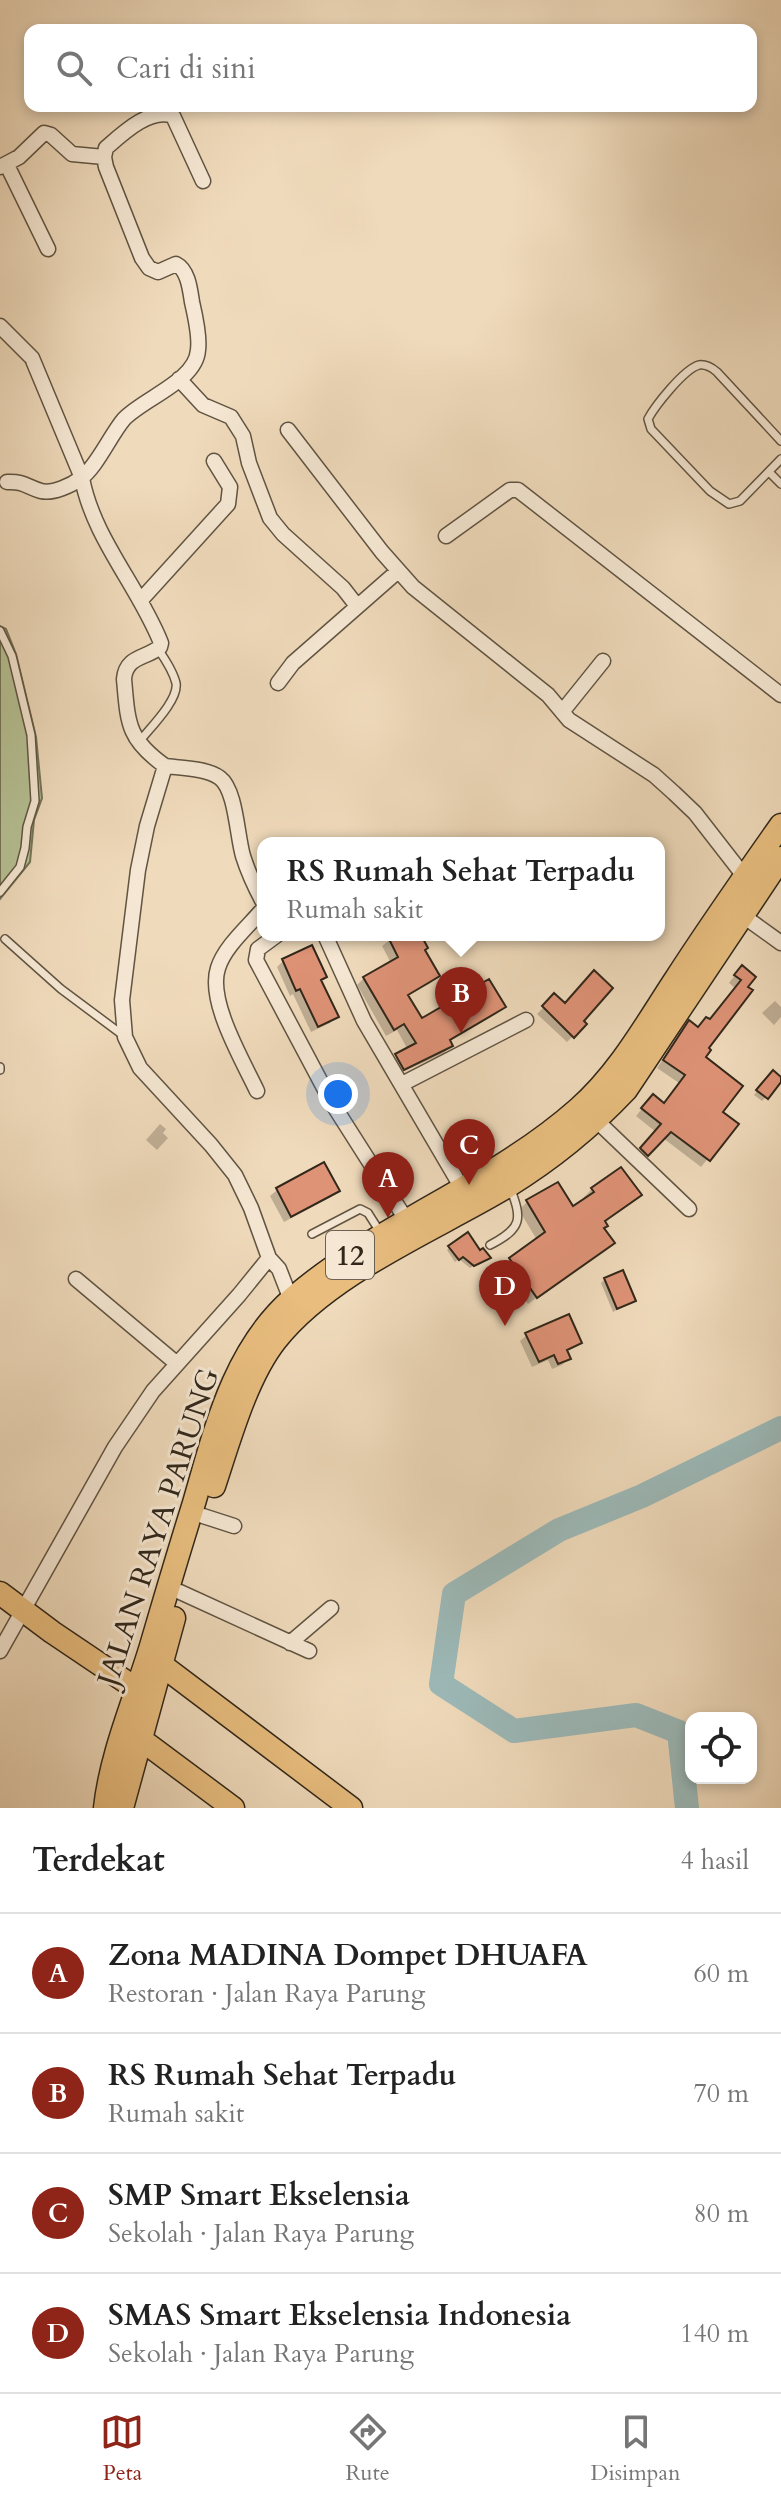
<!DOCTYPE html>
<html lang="id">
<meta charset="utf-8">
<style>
body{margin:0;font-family:Cardo,serif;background:#f2f2f2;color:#222}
.controls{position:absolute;right:24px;bottom:24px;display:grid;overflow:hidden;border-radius:16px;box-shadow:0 4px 12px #0003}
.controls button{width:72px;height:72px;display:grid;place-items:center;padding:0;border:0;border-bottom:2px solid #e0e0e0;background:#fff;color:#222;font:40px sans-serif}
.you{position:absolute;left:338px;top:1094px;width:28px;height:28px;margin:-20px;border:6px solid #fff;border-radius:50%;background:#1a73e8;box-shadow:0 0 0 12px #1a73e833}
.badge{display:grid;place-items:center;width:52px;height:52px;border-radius:50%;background:#8f2418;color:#fff;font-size:26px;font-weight:700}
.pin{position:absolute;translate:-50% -66px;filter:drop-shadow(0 2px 4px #0008)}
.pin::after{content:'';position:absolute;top:42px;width:28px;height:24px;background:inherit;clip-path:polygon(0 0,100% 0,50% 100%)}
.popup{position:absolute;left:257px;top:837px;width:408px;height:104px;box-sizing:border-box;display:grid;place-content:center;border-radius:16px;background:#fff;filter:drop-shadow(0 2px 6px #0005);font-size:26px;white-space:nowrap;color:#767676}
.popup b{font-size:30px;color:#222}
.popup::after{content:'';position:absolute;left:50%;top:100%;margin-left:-16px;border:16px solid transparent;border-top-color:#fff}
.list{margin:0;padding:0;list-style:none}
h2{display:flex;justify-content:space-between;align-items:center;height:104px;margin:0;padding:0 32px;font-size:34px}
h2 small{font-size:26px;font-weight:400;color:#767676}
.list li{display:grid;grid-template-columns:52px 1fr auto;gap:24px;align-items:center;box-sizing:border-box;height:120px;padding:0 32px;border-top:2px solid #e0e0e0}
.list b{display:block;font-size:30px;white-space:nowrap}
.list p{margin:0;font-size:26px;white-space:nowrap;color:#767676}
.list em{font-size:26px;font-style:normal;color:#767676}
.icon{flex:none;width:44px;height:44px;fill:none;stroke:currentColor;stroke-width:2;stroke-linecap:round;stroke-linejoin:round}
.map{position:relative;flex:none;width:781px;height:1808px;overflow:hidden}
.search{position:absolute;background:#fff;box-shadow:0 4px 12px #0003;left:24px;right:24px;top:24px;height:88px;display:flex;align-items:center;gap:20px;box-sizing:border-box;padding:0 28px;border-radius:16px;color:#767676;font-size:30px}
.sheet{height:584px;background:#fff}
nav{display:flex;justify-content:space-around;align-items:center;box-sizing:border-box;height:112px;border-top:2px solid #e0e0e0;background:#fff;font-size:22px;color:#767676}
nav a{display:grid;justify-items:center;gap:4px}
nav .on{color:#8f2418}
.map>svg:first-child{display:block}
.green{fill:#b5c093;stroke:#737456;stroke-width:2}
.shadow{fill:#0003}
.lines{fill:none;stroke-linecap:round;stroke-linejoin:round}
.river{stroke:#9cb9b8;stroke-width:24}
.building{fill:#de9276;stroke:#31271a;stroke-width:2}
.service-casing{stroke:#605442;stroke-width:10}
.minor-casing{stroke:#605442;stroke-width:17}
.primary-casing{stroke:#31271a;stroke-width:25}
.trunk-casing{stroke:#31271a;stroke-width:25}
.service{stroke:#f5e7d3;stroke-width:7}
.minor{stroke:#f5e7d3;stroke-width:14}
.primary{stroke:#e8bd7e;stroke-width:22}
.trunk{stroke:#e8bd7e;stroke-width:22}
.labels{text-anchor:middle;stroke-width:6;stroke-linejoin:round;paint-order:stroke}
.shield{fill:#f5e7d3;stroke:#6c6152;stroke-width:2}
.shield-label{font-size:28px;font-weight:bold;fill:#31271a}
.street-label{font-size:30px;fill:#31271a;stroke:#f5e7d3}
</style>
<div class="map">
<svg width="781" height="1808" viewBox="0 0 781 1808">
<rect width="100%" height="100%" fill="#efdabb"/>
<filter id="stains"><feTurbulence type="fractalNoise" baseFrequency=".0025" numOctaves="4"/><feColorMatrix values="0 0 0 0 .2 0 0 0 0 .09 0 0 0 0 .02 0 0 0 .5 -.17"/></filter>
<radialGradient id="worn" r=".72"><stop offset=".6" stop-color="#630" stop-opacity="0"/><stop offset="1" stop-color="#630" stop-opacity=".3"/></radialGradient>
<path class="green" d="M0,626L6,629L16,654L36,737L42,798L34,820L30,862L0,899Z"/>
<path class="shadow" d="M396,935H419L423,950L438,976L431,983L407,996L421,1021L503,1007L496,1014L448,1042L451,1046L444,1053L396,1075L389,1063L408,1050L397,1030L386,1036L357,985L364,978L391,963L382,946Z
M283,961L324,977L320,981L337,1016L330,1023L311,1032L293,994L290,996L277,967Z
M735,975L753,977L706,1048L703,1057L721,1112L736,1124L701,1167L663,1138L640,1162L634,1156L656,1132L636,1116L646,1104H663L679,1083L657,1068L683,1030L697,1029L709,1021L735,988L729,983Z
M555,996L584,1025L567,1042L537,1014Z
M775,1001L781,1007V1017L774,1025L762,1013Z
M769,1076L766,1097L762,1101L754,1095Z
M160,1124L166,1129L163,1133L168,1138L157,1150L146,1140Z
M324,1165L338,1191L331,1197L284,1222L270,1196L277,1190Z
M620,1169L639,1195L603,1223L604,1250L528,1304L502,1267L537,1240L519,1210L527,1202L572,1209L586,1200L584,1197L592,1189Z
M450,1247L480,1253L488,1258L470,1268L459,1259L455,1262L447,1250Z
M605,1279L634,1301L613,1312L601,1283Z
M527,1335L580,1343L566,1352L569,1358L562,1365L552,1369L548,1360L532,1367L520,1341Z"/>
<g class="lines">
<path class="river" d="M687,1808L679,1732L636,1715L514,1731L441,1684L454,1594L559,1530L642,1496L781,1428"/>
</g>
<path class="building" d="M387,935H421L428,948L425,950L440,976L408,995L422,1018L489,979L506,1007L450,1040L453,1046L404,1070L395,1054L416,1043L404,1024L394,1030L363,977L398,957Z
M312,945L327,977L321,980L339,1017L318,1027L300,989L296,991L282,959Z
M742,965L756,977L748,987L753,990L709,1048L711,1050L706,1057L743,1086L723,1112L739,1124L710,1161L671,1132L648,1156L640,1148L661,1124L641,1108L653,1094L664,1103L685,1075L663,1060L689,1020L698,1027L706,1017L710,1019L741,980L734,975Z
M594,970L613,988L584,1021L587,1024L574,1038L542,1006L554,993L565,1003Z
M773,1070L781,1077V1082L768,1099L756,1090Z
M324,1162L340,1191L291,1217L276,1188Z
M621,1167L642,1195L605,1221L608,1226L604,1228L615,1243L537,1298L509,1258L545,1232L526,1200L558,1182L573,1206L594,1192L591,1188Z
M468,1232L480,1250L483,1248L491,1258L474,1266L463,1257L459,1260L448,1246Z
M623,1270L636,1301L617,1309L604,1278Z
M569,1314L582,1343L567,1350L571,1359L558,1364L554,1355L539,1362L525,1333Z"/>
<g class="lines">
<g class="service-casing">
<path id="service" d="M781,441L717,372C711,367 706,364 699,365C684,369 655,406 648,419L651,429L710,491L729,504L740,501L781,459
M769,472L781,484
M0,631L12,656L31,735L35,801L27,827L25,848L20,867L0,892
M139,742C149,729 179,700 176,683C173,671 165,659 158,649
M5,939L61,989L124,1036
M0,1067V1070
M312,1234L360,1209L368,1213L380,1232
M490,1245C523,1228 522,1219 510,1187"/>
</g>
<g class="minor-casing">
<path id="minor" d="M7,165L48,249
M0,167L19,157L44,133L51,135L72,154L104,157
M0,326L32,358L82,478C93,538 139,587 161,643L160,647C145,659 126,656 124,679C128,723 127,739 165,766L147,826L138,870L122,1000L125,1037L140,1068L211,1145L235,1175L251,1208L269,1258L279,1269L291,1300
M179,379L203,405L231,417L243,436L249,463L270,518L283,534L343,588L357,606
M288,430L382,552L413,587L548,695L569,720L654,775L674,793L695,813L744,876
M7,482C24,481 27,487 41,491C53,494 72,485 81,478C96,468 111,434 124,419C144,398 196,381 198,350C200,336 195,315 192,302C190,289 188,270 176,264L158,272L149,268L142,258L106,167L104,157L106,148C122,134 150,107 173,116L203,181
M446,536L510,490H518L781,695
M140,601L228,504L230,487L214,461
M278,683L293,663L398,571
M562,712L603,661
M165,766C180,768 207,768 220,778C236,790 237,836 243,856C248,872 255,887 263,902
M742,915L781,943
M277,935L258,949L256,960L332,1103L407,1221
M325,935L364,1021L466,1195
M402,1084L526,1020
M257,1091C243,1061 207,1001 218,968C225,946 248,927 263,909
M597,1121L689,1209
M76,1279L176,1363
M203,1516L234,1526
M180,1592L309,1651
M290,1643L331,1608
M0,1651L115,1447L153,1391L239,1295L269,1258"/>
</g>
<g class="primary-casing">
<path id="primary" d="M0,1593L52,1632L150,1698"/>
</g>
<g class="trunk-casing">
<path id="trunk" d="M214,1486C229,1441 246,1378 276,1340C330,1272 435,1230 508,1186C552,1159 591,1127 626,1090L781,858
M151,1657L351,1808
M131,1732L233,1808
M105,1808C111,1753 135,1699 151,1646C165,1598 179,1551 194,1503C215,1431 233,1350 293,1298C380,1223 492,1185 578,1109C619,1073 646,1024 675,980C709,927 745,876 781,825
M122,1808L174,1618"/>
</g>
<use href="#service" class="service"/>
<use href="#minor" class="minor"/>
<use href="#primary" class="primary"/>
<use href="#trunk" class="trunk"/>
</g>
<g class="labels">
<rect class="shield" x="326" y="1231" width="48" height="48" rx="6"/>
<g class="shield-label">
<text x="350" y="1265">12</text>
</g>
<g class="street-label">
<text transform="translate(158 1527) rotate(-72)" y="10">JALAN RAYA PARUNG</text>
</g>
</g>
<rect width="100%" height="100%" filter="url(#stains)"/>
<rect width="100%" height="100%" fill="url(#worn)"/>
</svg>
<div class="controls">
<button><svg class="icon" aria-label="locate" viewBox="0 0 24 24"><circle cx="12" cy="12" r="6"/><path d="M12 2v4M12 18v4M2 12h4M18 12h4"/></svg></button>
</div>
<div class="you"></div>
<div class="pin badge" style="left:388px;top:1218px">A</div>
<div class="pin badge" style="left:461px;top:1033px">B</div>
<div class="popup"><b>RS Rumah Sehat Terpadu</b>Rumah sakit</div>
<div class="pin badge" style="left:469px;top:1185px">C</div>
<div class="pin badge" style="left:505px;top:1326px">D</div>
<div class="search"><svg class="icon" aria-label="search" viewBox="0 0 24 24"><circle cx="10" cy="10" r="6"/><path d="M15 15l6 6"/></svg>Cari di sini</div>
</div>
<section class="sheet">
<h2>Terdekat<small>4 hasil</small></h2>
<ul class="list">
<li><span class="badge">A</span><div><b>Zona MADINA Dompet DHUAFA</b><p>Restoran · Jalan Raya Parung</p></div><em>60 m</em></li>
<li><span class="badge">B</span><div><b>RS Rumah Sehat Terpadu</b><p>Rumah sakit</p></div><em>70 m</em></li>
<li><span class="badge">C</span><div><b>SMP Smart Ekselensia</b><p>Sekolah · Jalan Raya Parung</p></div><em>80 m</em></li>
<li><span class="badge">D</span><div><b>SMAS Smart Ekselensia Indonesia</b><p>Sekolah · Jalan Raya Parung</p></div><em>140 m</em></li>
</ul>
</section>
<nav>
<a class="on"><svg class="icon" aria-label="map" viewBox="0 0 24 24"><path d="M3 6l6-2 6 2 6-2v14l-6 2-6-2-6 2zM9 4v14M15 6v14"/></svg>Peta</a>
<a><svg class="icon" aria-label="directions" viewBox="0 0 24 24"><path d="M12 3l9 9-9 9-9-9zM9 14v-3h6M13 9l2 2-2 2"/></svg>Rute</a>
<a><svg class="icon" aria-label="saved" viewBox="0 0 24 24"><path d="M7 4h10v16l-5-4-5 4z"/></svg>Disimpan</a>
</nav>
